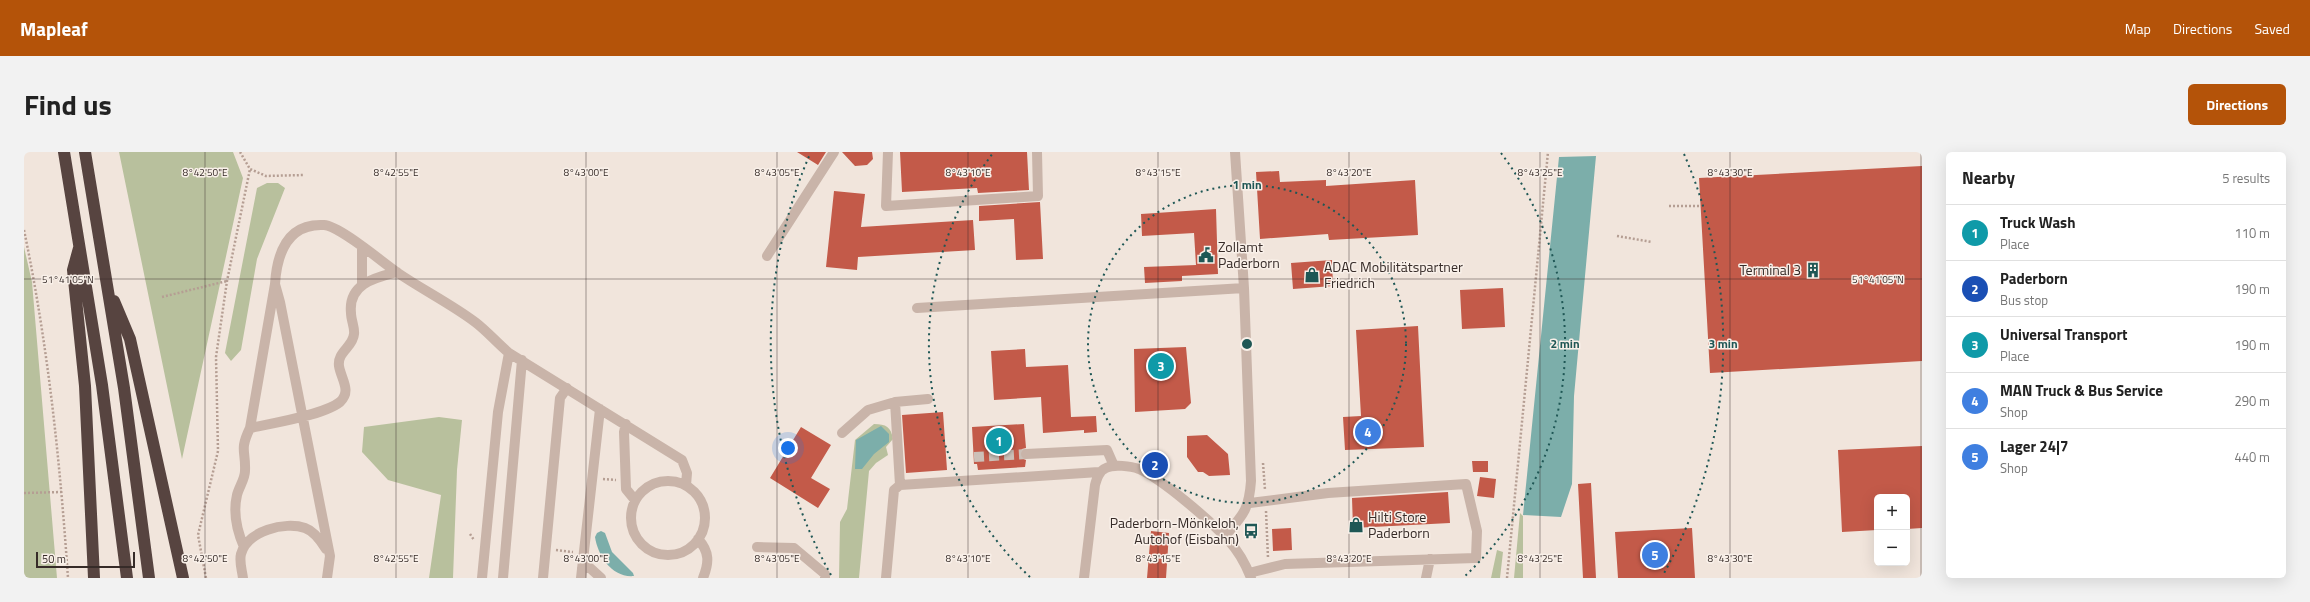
<!DOCTYPE html>
<meta charset="utf-8">
<style>
body{margin:0;font-family:"Titillium Web",sans-serif;background:#f2f2f2;color:#222}
.controls{position:absolute;right:12px;bottom:12px;display:grid;overflow:hidden;border-radius:6px;box-shadow:0 4px 16px #0002}
.controls button{width:36px;height:36px;display:grid;place-items:center;padding:0;border:0;border-bottom:1px solid #e0e0e0;background:#fff;color:#222;font:20px sans-serif}
.scale{position:absolute;left:12px;bottom:10px;width:99px;box-sizing:border-box;padding-left:4px;border:2px solid #362b28;border-top:0;font-size:11px;line-height:14px;white-space:nowrap;color:#362b28;-webkit-text-stroke:3px #f9f0e9;paint-order:stroke}
.you{position:absolute;left:764px;top:296px;width:14px;height:14px;margin:-10px;border:3px solid #fff;border-radius:50%;background:#1a73e8;box-shadow:0 0 0 6px #1a73e833}
.badge{display:grid;place-items:center;width:26px;height:26px;border-radius:50%;background:#b45309;color:#fff;font-size:13px;font-weight:700}
.pin{position:absolute;translate:-50% -50%;border:2px solid #fff;box-shadow:0 1px 4px #0006}
.list{margin:0;padding:0;list-style:none}
h2{display:flex;justify-content:space-between;align-items:center;height:52px;margin:0;padding:0 16px;font-size:17px}
h2 small{font-size:13px;font-weight:400;color:#767676}
.list li{display:grid;grid-template-columns:26px 1fr auto;gap:12px;align-items:center;box-sizing:border-box;height:56px;padding:0 16px;border-top:1px solid #e0e0e0}
.list b{display:block;font-size:15px;white-space:nowrap}
.list p{margin:0;font-size:13px;white-space:nowrap;color:#767676}
.list em{font-size:13px;font-style:normal;color:#767676}
.map{position:relative;flex:none;width:1898px;height:426px;overflow:hidden;border-radius:6px}
header{display:flex;align-items:center;gap:24px;box-sizing:border-box;height:56px;padding:0 20px;background:#b45309;color:#fff}
header strong{font-size:19px}
nav{display:flex;gap:22px;margin-inline-start:auto;font-size:14px}
.intro{display:flex;align-items:center;justify-content:space-between;box-sizing:border-box;height:96px;padding:0 24px}
h1{margin:0;font-size:28px}
.button{padding:10px 18px;border-radius:6px;background:#b45309;color:#fff;font-size:14px;font-weight:700}
main{display:flex;gap:24px;padding:0 24px}
aside{flex:1;background:#fff;border-radius:6px;box-shadow:0 4px 16px #0002}
.map>svg:first-child{display:block}
.green{fill:#b8c09d}
.water{fill:#7caeaa}
.building{fill:#c35a49}
.lines{fill:none;stroke-linecap:round;stroke-linejoin:round}
.minor-tunnel{stroke:#ccc0b8;stroke-width:10;stroke-dasharray:10 5;stroke-linecap:butt}
.path{stroke:#b59e93;stroke-width:2.5;stroke-dasharray:2 2;stroke-linecap:butt}
.minor{stroke:#c9b4a9;stroke-width:10}
.highway{stroke:#574440;stroke-width:12}
.ticks{fill:none;stroke:#362b28;stroke-width:1;stroke-opacity:0.45}
.ring{fill:none;stroke:#1f5755;stroke-width:2;stroke-dasharray:2 4}
.labels{text-anchor:middle;stroke-width:3;stroke-linejoin:round;paint-order:stroke}
.poi-label{font-size:14px;fill:#362b28;stroke:#f9f0e9;text-anchor:start}
.ticks-label{font-size:10px;text-anchor:middle;fill:#362b28;stroke:#f9f0e9;stroke-width:3;stroke-linejoin:round;paint-order:stroke}
.centre{fill:#1f5755;stroke:#f9f0e9;stroke-width:2}
.ring-label{font-size:12px;text-anchor:middle;font-weight:bold;fill:#1f5755;stroke:#f9f0e9;stroke-width:3;stroke-linejoin:round;paint-order:stroke}
</style>
<header>
<strong>Mapleaf</strong>
<nav><a>Map</a><a>Directions</a><a>Saved</a></nav>
</header>
<div class="intro"><h1>Find us</h1><a class="button">Directions</a></div>
<main>
<div class="map">
<svg width="1898" height="426" viewBox="0 0 1898 426">
<rect width="100%" height="100%" fill="#f1e5dc"/>
<path class="green" d="M95,0H209L219,26L158,307Z
M243,31H254L261,36L233,107L217,198L207,209L201,201L233,36Z
M0,95L8,130L33,426H0Z
M415,265L438,268L433,318L429,426H405L417,343L364,328L338,300L340,275Z
M850,272C862,272 867,275 869,287L862,295L864,303L852,311L845,319L835,426H815L816,370L823,357L831,288Z
M1496,361L1499,364V426H1490Z
M1473,398L1479,400L1476,426H1467Z"/>
<path class="water" d="M1572,4L1550,244L1548,332L1537,365L1499,363L1535,5Z
M857,274L865,282V290L850,302L838,317H831L832,288Z
M577,379L581,381L588,400L609,421L610,424C588,426 574,404 571,385L573,381Z"/>
<path class="building" d="M773,0H802L794,13Z
M818,0H848L849,7L843,13L831,14Z
M876,0H1003L1005,38L954,41L953,36L878,40Z
M1898,14V209L1686,221L1675,26Z
M1255,19L1256,30L1302,28V34L1391,28L1394,83L1305,88L1304,82L1236,87L1232,20Z
M810,39L841,42L837,75L949,68L951,98L834,105L833,118L802,115Z
M1016,50L1019,107L992,108L990,67L955,69V54Z
M1192,57L1194,122L1158,124V129L1121,131L1120,115L1172,113L1170,81L1118,84L1117,62Z
M1308,108L1309,134L1269,137L1267,111Z
M1479,136L1481,175L1438,177L1436,138Z
M1394,174L1400,295L1321,298L1319,265L1337,264L1332,178Z
M1162,195L1167,251L1161,257L1111,260L1110,197Z
M1001,197L1002,215L1044,213L1047,265L1072,264L1073,280L1060,281V278L1019,281L1017,245L970,248L967,199Z
M919,260L923,318L882,321L878,263Z
M1000,272L1002,296L998,297L996,302L997,306L1002,308L1001,315L954,318L953,312H950L948,275Z
M777,275L807,293L787,326L806,337L794,356L746,326Z
M1183,283L1204,302L1206,323L1185,324L1179,320H1174L1163,305V284Z
M1898,294V376L1883,377V345H1853V378L1818,380L1814,298Z
M1448,309H1464V320H1449Z
M1456,325L1472,327L1470,346L1453,344Z
M1567,331L1572,426H1559L1554,332Z
M1424,340L1426,371L1329,376L1328,346Z
M1267,376L1268,398L1249,399L1248,377Z
M1668,376L1671,426H1594L1591,380Z
M1127,379L1145,381L1142,426H1123Z"/>
<g class="lines">
<path class="minor-tunnel" d="M950,305L1002,302"/>
<path class="path" d="M216,0L226,17L242,24L280,23
M1645,54H1676
M0,78C24,193 36,309 44,426
M1593,84L1628,90
M138,145L203,129
M1239,311L1241,338
M579,327L592,328
M0,341L38,340
M1242,359L1244,406
M446,382L450,388
M532,398L549,400
M182,426L174,383L194,299L192,205L203,129L226,17
M1483,426L1524,0"/>
<path class="minor" d="M864,0L862,54L1014,44L1013,0
M338,95V132
M743,104L810,0
M251,132L256,150L306,404L303,426
M893,156L1220,136
M602,272L600,280L602,337L611,348
M226,276C246,272 300,263 316,250C328,239 317,227 315,214C313,200 329,195 330,182C331,176 327,168 327,161C324,132 350,126 373,120
M818,281L844,258L871,250
M1002,302L1083,298L1090,314
M607 366a37 37 0 1 1 74 0a37 37 0 1 1-74 0Z
M876,333L871,250L904,247
M1201,384C1219,363 1225,358 1227,329L1220,136L1211,0
M674,387C686,400 685,411 679,426
M220,395C213,379 209,360 213,343C215,335 221,327 221,319C222,298 215,299 226,276L251,132C253,102 263,71 300,73C316,74 358,110 374,121C399,138 427,152 451,170C463,179 473,191 485,201
M733,395L770,396L801,422V426
M558,416H566L577,426
M1225,421L1261,412L1452,406L1453,379L1442,332L1304,341L1226,351
M219,426C218,418 215,410 217,402C223,379 261,369 281,376C290,379 297,389 302,397
M458,426L474,260L485,201L658,308L663,321L662,333
M479,426L498,208
M519,426L536,246L543,236
M557,426L576,257
M862,426L870,338L876,333L1075,320
M1060,426L1071,333C1073,326 1075,319 1082,316C1089,312 1107,314 1115,317C1138,327 1188,370 1205,389C1215,400 1222,413 1227,426
M1402,426L1406,407"/>
<path class="highway" d="M40,0L78,233L103,426
M61,0L100,236L125,426
M55,96L49,118L61,234L70,426
M90,149L106,187L159,426"/>
</g>
<path class="ticks" d="M181,0V426M372,0V426M562,0V426M753,0V426M944,0V426M1134,0V426M1325,0V426M1516,0V426M1706,0V426M1897,0V426M0,127H1898"/>
<g class="ring">
<circle cx="1223" cy="192" r="159"/>
<path d="M1006 425A318 318 0 0 1 969 1M1477 1A318 318 0 0 1 1440 425"/>
<path d="M807 423A476 476 0 0 1 786 2M1660 2A476 476 0 0 1 1639 423"/>
</g>
<defs>
<g id="civic-bare" transform="scale(1.2)"><path d="M-.6-6.5H3V-4.5H.6V-3L4-1V1h2V6H-6V1h2V-1L-.6-3ZM-1.2 2.5V6h2.4V2.5Z" fill="#1f5755" stroke="#f9f0e9" stroke-width="2.5" paint-order="stroke"/></g>
<g id="building-bare" transform="scale(1.2)"><path d="M-4-6H4V6H1V3H-1V6H-4ZM-2.5-4.3h1.7v1.8h-1.7ZM.8-4.3h1.7v1.8H.8ZM-2.5-1h1.7V.8h-1.7ZM.8-1h1.7V.8H.8Z" fill="#1f5755" stroke="#f9f0e9" stroke-width="2.5" paint-order="stroke"/></g>
<g id="shop-bare" transform="scale(1.2)"><path d="M-5-2.5h2.3a2.7 3.5 0 0 1 5.4 0H5L5.5 6h-11ZM-1.5-2.5h3a1.5 2.3 0 0 0-3 0Z" fill="#1f5755" stroke="#f9f0e9" stroke-width="2.5" paint-order="stroke"/></g>
<g id="bus-bare" transform="scale(1.2)"><path d="M-5-6H5V4H4V6H2V4H-2V6H-4V4H-5ZM-3.5-4V0h7V-4ZM-3.5 1.2v1.5H-2V1.2ZM2 1.2v1.5H3.5V1.2Z" fill="#1f5755" stroke="#f9f0e9" stroke-width="2.5" paint-order="stroke"/></g>
</defs>
<g fill-rule="evenodd">
<use href="#civic-bare" x="1182" y="103"/>
<use href="#building-bare" x="1789" y="118"/>
<use href="#shop-bare" x="1288" y="123"/>
<use href="#shop-bare" x="1332" y="373"/>
<use href="#bus-bare" x="1227" y="379"/>
</g>
<g class="labels">
<g class="poi-label">
<text x="1194" y="100">Zollamt<tspan x="1194" dy="16">Paderborn</tspan></text>
<text x="1300" y="120">ADAC Mobilitätspartner<tspan x="1300" dy="16">Friedrich</tspan></text>
<text x="1777" y="123" text-anchor="end">Terminal 3</text>
<text x="1344" y="370">Hilti Store<tspan x="1344" dy="16">Paderborn</tspan></text>
<text x="1215" y="376" text-anchor="end">Paderborn-Mönkeloh,<tspan x="1215" dy="16">Autohof (Eisbahn)</tspan></text>
</g>
</g>
<g class="ticks-label">
<text x="181" y="24">8°42'50"E</text>
<text x="372" y="24">8°42'55"E</text>
<text x="562" y="24">8°43'00"E</text>
<text x="753" y="24">8°43'05"E</text>
<text x="944" y="24">8°43'10"E</text>
<text x="1134" y="24">8°43'15"E</text>
<text x="1325" y="24">8°43'20"E</text>
<text x="1516" y="24">8°43'25"E</text>
<text x="1706" y="24">8°43'30"E</text>
<text x="44" y="131">51°41'05"N</text>
<text x="1854" y="131">51°41'05"N</text>
<text x="181" y="410">8°42'50"E</text>
<text x="372" y="410">8°42'55"E</text>
<text x="562" y="410">8°43'00"E</text>
<text x="753" y="410">8°43'05"E</text>
<text x="944" y="410">8°43'10"E</text>
<text x="1134" y="410">8°43'15"E</text>
<text x="1325" y="410">8°43'20"E</text>
<text x="1516" y="410">8°43'25"E</text>
<text x="1706" y="410">8°43'30"E</text>
</g>
<circle cx="1223" cy="192" r="6" class="centre"/>
<g class="ring-label">
<text x="1223" y="37">1 min</text>
<text x="1541" y="196">2 min</text>
<text x="1699" y="196">3 min</text>
</g>
</svg>
<div class="controls">
<button>+</button>
<button>−</button>
</div>
<div class="scale">50 m</div>
<div class="you"></div>
<div class="pin badge" style="left:975px;top:289px;background:#0f9aa8">1</div>
<div class="pin badge" style="left:1131px;top:313px;background:#1a4fb4">2</div>
<div class="pin badge" style="left:1137px;top:214px;background:#0f9aa8">3</div>
<div class="pin badge" style="left:1344px;top:280px;background:#3f7fe0">4</div>
<div class="pin badge" style="left:1631px;top:403px;background:#3f7fe0">5</div>
</div>
<aside>
<h2>Nearby<small>5 results</small></h2>
<ul class="list">
<li><span class="badge" style="background:#0f9aa8">1</span><div><b>Truck Wash</b><p>Place</p></div><em>110 m</em></li>
<li><span class="badge" style="background:#1a4fb4">2</span><div><b>Paderborn</b><p>Bus stop</p></div><em>190 m</em></li>
<li><span class="badge" style="background:#0f9aa8">3</span><div><b>Universal Transport</b><p>Place</p></div><em>190 m</em></li>
<li><span class="badge" style="background:#3f7fe0">4</span><div><b>MAN Truck &amp; Bus Service</b><p>Shop</p></div><em>290 m</em></li>
<li><span class="badge" style="background:#3f7fe0">5</span><div><b>Lager 24|7</b><p>Shop</p></div><em>440 m</em></li>
</ul>
</aside>
</main>
